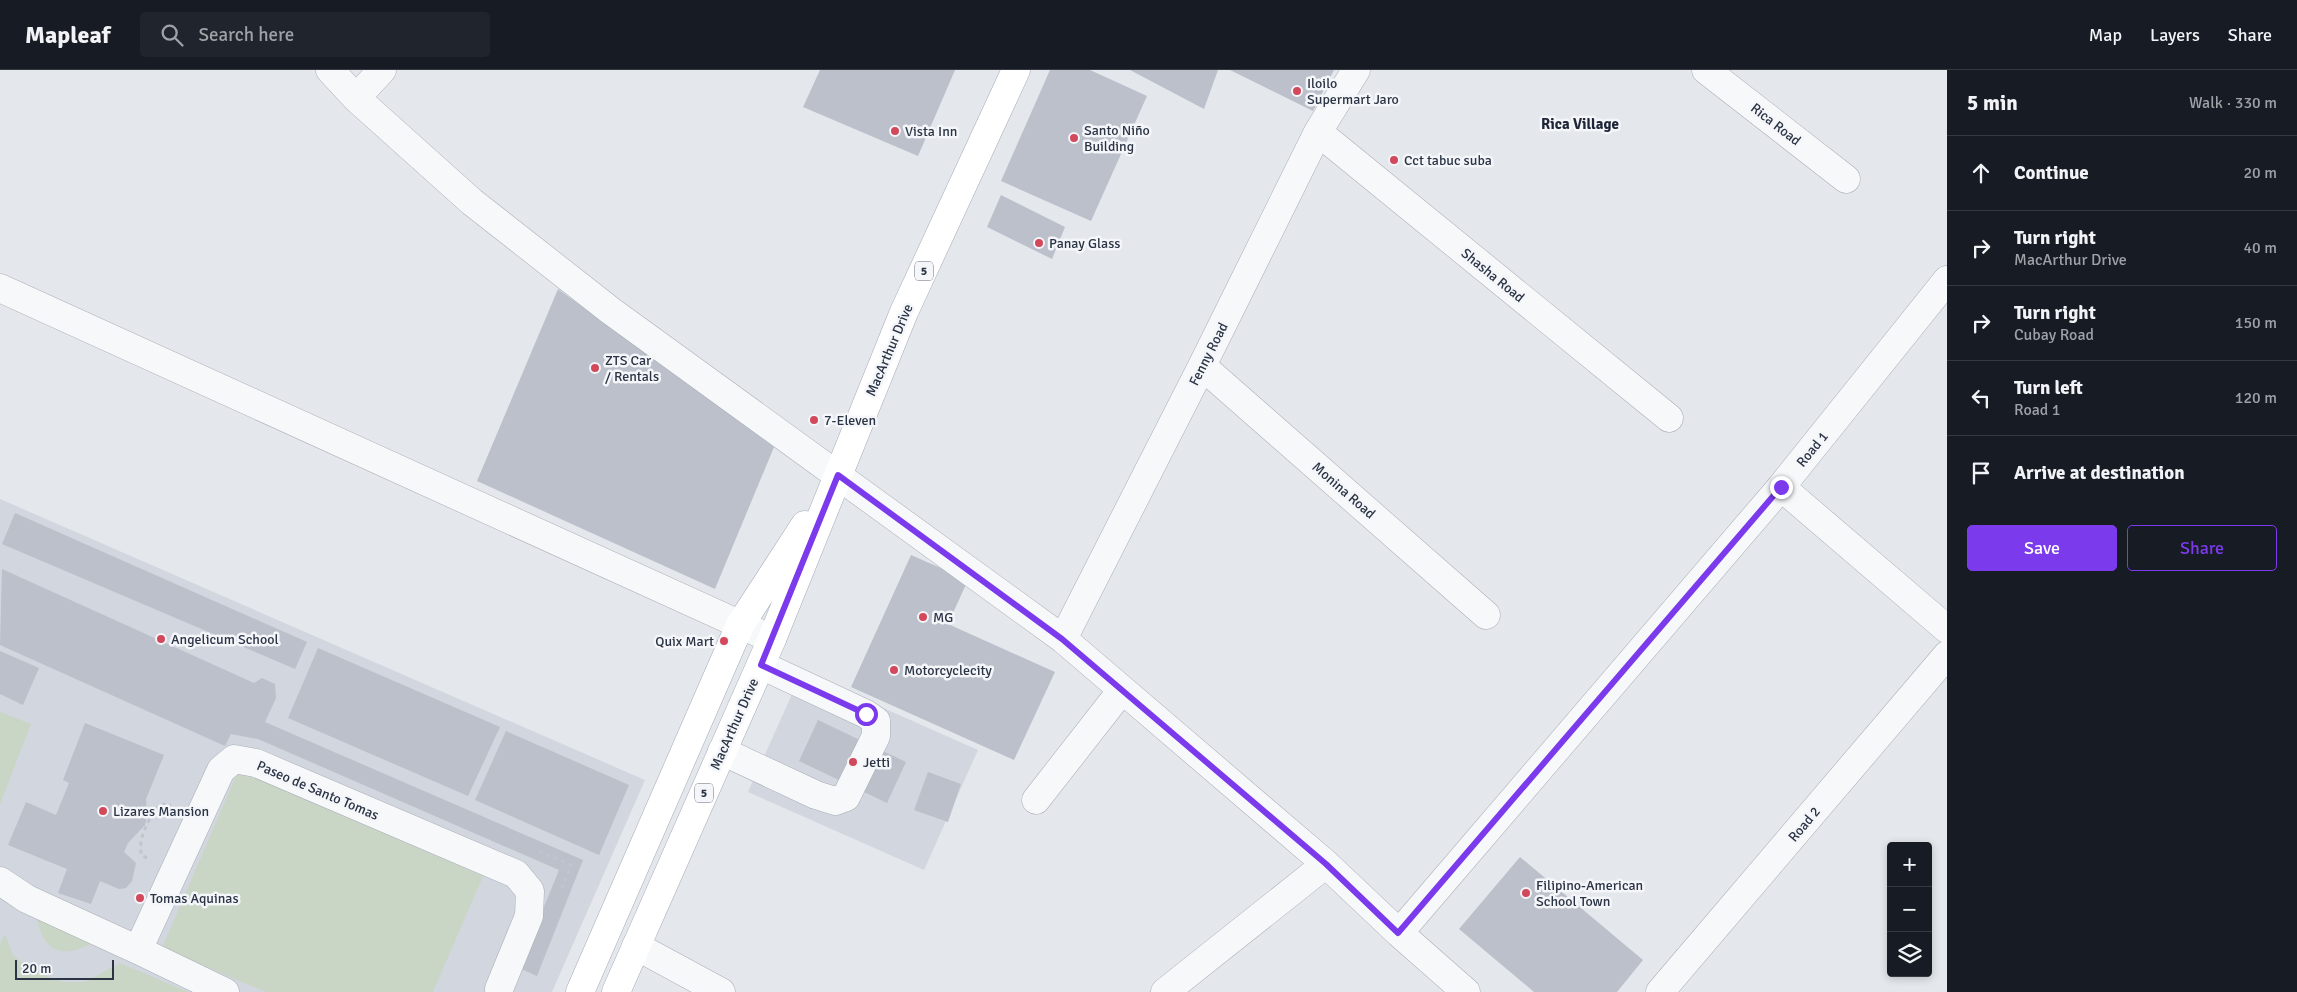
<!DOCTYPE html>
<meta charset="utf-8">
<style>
body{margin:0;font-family:Signika,sans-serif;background:#20242c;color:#f1f3f6}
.controls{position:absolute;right:15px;bottom:15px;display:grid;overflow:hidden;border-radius:5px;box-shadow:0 2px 8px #0003}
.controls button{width:45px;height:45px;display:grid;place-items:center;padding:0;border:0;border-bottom:1px solid #363941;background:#171b24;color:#f1f3f6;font:25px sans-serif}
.scale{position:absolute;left:15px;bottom:12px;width:99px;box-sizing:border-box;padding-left:5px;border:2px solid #2b3445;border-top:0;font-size:14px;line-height:18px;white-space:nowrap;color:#2b3445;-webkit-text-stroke:4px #f4f6f9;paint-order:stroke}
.stop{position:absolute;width:15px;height:15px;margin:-11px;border:4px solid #7c3aed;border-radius:50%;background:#fff}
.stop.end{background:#7c3aed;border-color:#fff;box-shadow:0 1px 5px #0008}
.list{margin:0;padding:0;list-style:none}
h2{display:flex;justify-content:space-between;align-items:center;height:65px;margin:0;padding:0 20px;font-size:21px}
h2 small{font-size:16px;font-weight:400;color:#9ea1a6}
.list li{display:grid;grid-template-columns:32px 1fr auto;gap:15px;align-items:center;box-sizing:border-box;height:75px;padding:0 20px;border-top:1px solid #363941}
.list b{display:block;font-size:19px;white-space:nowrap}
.list p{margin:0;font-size:16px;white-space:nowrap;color:#9ea1a6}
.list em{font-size:16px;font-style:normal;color:#9ea1a6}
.actions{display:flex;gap:10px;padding:15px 20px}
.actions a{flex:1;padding:11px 0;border:1px solid #7c3aed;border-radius:5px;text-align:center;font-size:18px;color:#7c3aed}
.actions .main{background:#7c3aed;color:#fff}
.icon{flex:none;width:28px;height:28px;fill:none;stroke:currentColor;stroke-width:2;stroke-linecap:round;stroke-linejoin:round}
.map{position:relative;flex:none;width:1947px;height:922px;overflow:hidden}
header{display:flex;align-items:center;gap:30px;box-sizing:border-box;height:70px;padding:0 25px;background:#171b24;border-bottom:1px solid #363941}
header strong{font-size:24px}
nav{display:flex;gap:28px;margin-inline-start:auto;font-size:18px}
.search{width:350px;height:45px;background:#20242c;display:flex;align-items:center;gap:12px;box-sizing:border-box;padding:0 18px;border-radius:5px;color:#9ea1a6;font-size:19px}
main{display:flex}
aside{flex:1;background:#171b24}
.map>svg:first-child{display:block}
.built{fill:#d2d6de}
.green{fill:#c9d6c5}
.building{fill:#bbc0ca}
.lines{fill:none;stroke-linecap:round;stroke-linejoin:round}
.minor-casing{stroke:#a9aeb7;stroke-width:29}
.major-casing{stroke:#a3abb8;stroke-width:29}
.path{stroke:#c2c5cb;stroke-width:3;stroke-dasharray:4 4;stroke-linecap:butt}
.minor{stroke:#f7f8fa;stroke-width:28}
.major{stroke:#fff;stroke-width:28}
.route{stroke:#7c3aed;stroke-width:6}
.poi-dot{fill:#d1495b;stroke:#f4f6f9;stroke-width:2}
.labels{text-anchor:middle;stroke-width:5;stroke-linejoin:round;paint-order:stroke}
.shield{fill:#f4f6f9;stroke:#676e7b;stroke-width:1}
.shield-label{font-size:12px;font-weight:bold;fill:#2b3445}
.poi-label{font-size:14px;fill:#2b3445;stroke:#f4f6f9;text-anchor:start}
.street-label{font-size:14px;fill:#2b3445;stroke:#f4f6f9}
.neighbourhood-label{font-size:15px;font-weight:bold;fill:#1d2536;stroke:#f4f6f9}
</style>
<header>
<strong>Mapleaf</strong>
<div class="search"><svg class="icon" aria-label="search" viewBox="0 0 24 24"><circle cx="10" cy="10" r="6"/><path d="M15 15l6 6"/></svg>Search here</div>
<nav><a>Map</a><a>Layers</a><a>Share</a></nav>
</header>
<main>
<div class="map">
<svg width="1947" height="922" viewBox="0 0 1947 922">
<rect width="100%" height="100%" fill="#e4e7ec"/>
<path class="built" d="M0,429L645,710L552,922H0Z
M802,602L978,680L924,800L748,722Z"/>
<path class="green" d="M0,642L31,654L0,734Z
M238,701L483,806L433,922H266L162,878Z
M37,847L92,873C62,890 42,881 37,847Z
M5,864L13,885L32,901L63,912H85L120,893L188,922H0V874Z"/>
<path class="building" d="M820,0H955L918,86L803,37Z
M1050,0H1090L1147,26L1091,151L1001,111Z
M1130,0H1218L1204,39Z
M1230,0H1334L1313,41Z
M1001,125L1065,157L1052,189L987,157Z
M558,219L774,377L715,519L477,411Z
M15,443L307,572L295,599L2,474Z
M911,485L968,510L948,554L1055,602L1014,690L851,617Z
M2,499L254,613L262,608L275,614L276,628L265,652L583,790L537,906L519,898L559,800L258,669L231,664L225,676L0,575Z
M318,578L500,657L468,726L288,648Z
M0,581L39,598L23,635L0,624Z
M818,650L906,692L887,733L799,691Z
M85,653L164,685L146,729L147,746L145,755L128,773L124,782L136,793L132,811L126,818L119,819L100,811L91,834L58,823L67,799L8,775L26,732L56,745L69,713L63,710Z
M506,661L629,715L599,785L475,730Z
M928,702L961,714L948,752L914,740Z
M1520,787L1643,890L1617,922H1534L1459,859Z"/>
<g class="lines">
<g class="minor-casing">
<path id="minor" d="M330,0L356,28L472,132L611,241L1063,569L1326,794L1399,863L1466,922
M1706,0L1846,109
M356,28L382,0
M1318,62L1669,348
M0,218L772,569
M1202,296L1486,545
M1781,417L1947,559
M1063,569L1202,296L1318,62L1356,0
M722,681L816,725L835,731L846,727L876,666V651L866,644L761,595
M1036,730L1122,620
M0,811L27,829L138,880
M1399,863L1781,417L1947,210
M636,876L721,922
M225,922L138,880L221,700L234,689L256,693L516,804L530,821L529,846L499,919
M1165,922L1326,794
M1660,922L1947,585"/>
</g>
<g class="major-casing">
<path id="major" d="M580,922L740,555L805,455
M616,922L772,569L904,242L1016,0"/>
</g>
<path class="path" d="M539,781L571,795L561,820
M147,788L142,786C136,772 150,744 161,734L171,735"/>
<use href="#minor" class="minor"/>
<use href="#major" class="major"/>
</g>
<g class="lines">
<path class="route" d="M866,644L761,595L838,405L1062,569L1326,794L1398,863L1781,417"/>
</g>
<g class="poi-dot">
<circle cx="1297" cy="21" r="5"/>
<circle cx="895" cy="61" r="5"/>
<circle cx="1074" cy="68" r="5"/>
<circle cx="1394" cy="90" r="5"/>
<circle cx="1039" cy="173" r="5"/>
<circle cx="595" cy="298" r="5"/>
<circle cx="814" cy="350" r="5"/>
<circle cx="923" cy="547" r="5"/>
<circle cx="161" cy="569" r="5"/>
<circle cx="724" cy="571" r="5"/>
<circle cx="894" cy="600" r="5"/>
<circle cx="853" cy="692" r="5"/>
<circle cx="103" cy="741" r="5"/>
<circle cx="1526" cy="823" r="5"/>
<circle cx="140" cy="828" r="5"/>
</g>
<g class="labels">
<g class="shield">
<rect x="915" y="191.5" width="18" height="19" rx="4"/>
<rect x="695" y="713.5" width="18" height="19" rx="4"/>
</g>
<g class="shield-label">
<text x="924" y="205">5</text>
<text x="704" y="727">5</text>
</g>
<g class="poi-label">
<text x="1307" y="18">Iloilo<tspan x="1307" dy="16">Supermart Jaro</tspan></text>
<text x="1084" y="65">Santo Niño<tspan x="1084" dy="16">Building</tspan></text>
<text x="905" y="66">Vista Inn</text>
<text x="1404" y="95">Cct tabuc suba</text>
<text x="1049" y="178">Panay Glass</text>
<text x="605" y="295">ZTS Car<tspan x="605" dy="16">/ Rentals</tspan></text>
<text x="824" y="355">7-Eleven</text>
<text x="933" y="552">MG</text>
<text x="171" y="574">Angelicum School</text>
<text x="714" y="576" text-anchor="end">Quix Mart</text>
<text x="904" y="605">Motorcyclecity</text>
<text x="863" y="697">Jetti</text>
<text x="113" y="746">Lizares Mansion</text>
<text x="1536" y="820">Filipino-American<tspan x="1536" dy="16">School Town</tspan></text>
<text x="150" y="833">Tomas Aquinas</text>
</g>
<g class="street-label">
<text transform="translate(1776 54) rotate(38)" y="5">Rica Road</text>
<text transform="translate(1493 205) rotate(39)" y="5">Shasha Road</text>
<text transform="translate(889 280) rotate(-67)" y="5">MacArthur Drive</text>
<text transform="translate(1208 284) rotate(-63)" y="5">Fenny Road</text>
<text transform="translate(1812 379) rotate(-51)" y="5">Road 1</text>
<text transform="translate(1344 420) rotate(41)" y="5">Monina Road</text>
<text transform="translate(734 654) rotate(-66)" y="5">MacArthur Drive</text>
<text transform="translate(318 720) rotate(23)" y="5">Paseo de Santo Tomas</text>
<text transform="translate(1804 754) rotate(-50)" y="5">Road 2</text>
</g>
<g class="neighbourhood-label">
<text x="1580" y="59">Rica Village</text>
</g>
</g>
</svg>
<div class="controls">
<button>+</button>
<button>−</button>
<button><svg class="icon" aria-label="layers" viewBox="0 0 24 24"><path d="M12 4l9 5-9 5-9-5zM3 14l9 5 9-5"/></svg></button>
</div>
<div class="scale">20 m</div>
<div class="stop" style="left:866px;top:644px"></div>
<div class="stop end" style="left:1781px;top:417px"></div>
</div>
<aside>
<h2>5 min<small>Walk · 330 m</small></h2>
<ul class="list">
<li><svg class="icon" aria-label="ahead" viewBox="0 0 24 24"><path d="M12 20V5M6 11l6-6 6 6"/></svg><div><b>Continue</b></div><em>20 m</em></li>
<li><svg class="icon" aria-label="right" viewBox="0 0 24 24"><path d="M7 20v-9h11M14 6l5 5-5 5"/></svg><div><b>Turn right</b><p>MacArthur Drive</p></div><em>40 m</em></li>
<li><svg class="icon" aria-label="right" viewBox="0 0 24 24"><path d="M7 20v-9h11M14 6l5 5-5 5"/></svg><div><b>Turn right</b><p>Cubay Road</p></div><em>150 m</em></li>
<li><svg class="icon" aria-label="left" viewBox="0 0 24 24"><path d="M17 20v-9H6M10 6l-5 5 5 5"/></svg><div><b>Turn left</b><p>Road 1</p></div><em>120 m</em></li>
<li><svg class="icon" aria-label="arrive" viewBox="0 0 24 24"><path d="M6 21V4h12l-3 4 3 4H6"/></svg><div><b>Arrive at destination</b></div></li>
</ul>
<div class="actions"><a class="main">Save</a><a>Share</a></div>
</aside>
</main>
